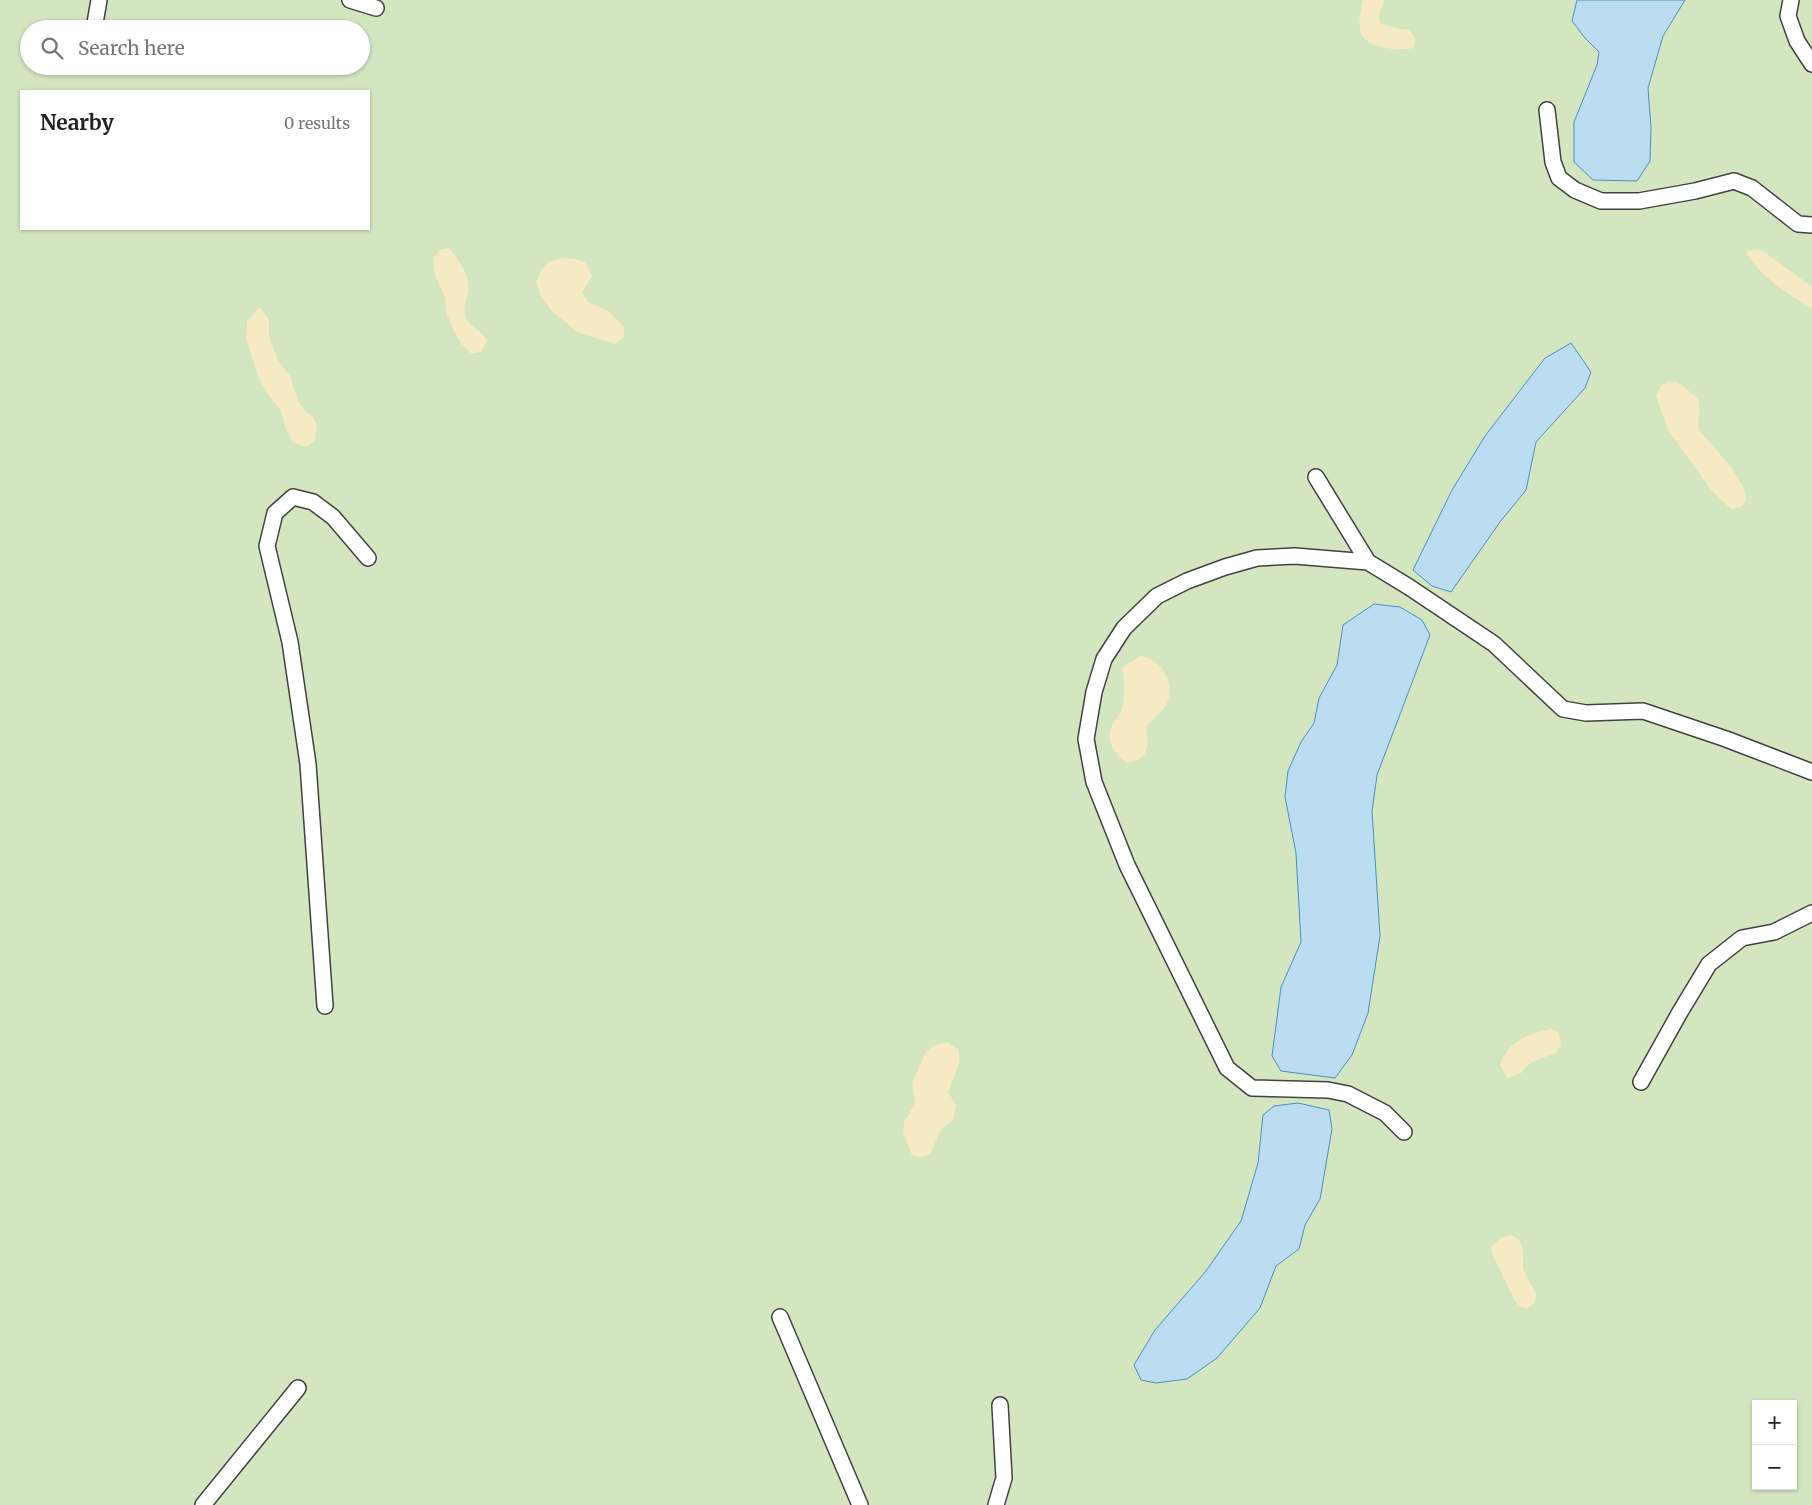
<!DOCTYPE html>
<meta charset="utf-8">
<style>
body{margin:0;font-family:Merriweather,serif;background:#f6f6f6;color:#222}
.controls{position:absolute;right:15px;bottom:15px;display:grid;overflow:hidden;border-radius:0px;box-shadow:0 1px 4px #0004}
.controls button{width:45px;height:45px;display:grid;place-items:center;padding:0;border:0;border-bottom:1px solid #e0e0e0;background:#fff;color:#222;font:25px sans-serif}
.list{margin:0;padding:0;list-style:none}
h2{display:flex;justify-content:space-between;align-items:center;height:65px;margin:0;padding:0 20px;font-size:21px}
h2 small{font-size:16px;font-weight:400;color:#767676}
.icon{flex:none;width:28px;height:28px;fill:none;stroke:currentColor;stroke-width:2;stroke-linecap:round;stroke-linejoin:round}
.map{position:relative;flex:none;width:1812px;height:1505px;overflow:hidden}
.search{position:absolute;background:#fff;box-shadow:0 1px 4px #0004;left:20px;top:20px;width:350px;height:55px;display:flex;align-items:center;gap:12px;box-sizing:border-box;padding:0 18px;border-radius:28px;color:#767676;font-size:19px}
.panel{position:absolute;background:#fff;box-shadow:0 1px 4px #0004;left:20px;top:90px;width:350px;height:140px;border-radius:0px}
.map>svg:first-child{display:block}
.green{fill:#d3e6bf;fill-rule:evenodd}
.sand{fill:#f5eac4}
.water{fill:#bcddf1;stroke:#4a91c1}
.lines{fill:none;stroke-linecap:round;stroke-linejoin:round}
.service-casing{stroke:#424242;stroke-width:18}
.service{stroke:#fff;stroke-width:15}
</style>
<div class="map">
<svg width="1812" height="1505" viewBox="0 0 1812 1505">
<rect width="100%" height="100%" fill="#fefcf3"/>
<path class="green" d="M0,0H1812V1505H0ZM29,29H361V66H29ZM21,91H369V229H21ZM1756,1404H1793V1486H1756Z"/>
<path class="sand" d="M1363,0H1385L1378,16L1381,24L1401,29L1410,30L1416,40L1413,48C1401,51 1369,49 1362,35C1357,24 1361,11 1363,0Z
M449,248C459,261 471,275 468,293C466,302 463,306 465,316C468,327 482,329 487,341L481,352L472,354L461,343L454,331L447,314L445,297L435,275L433,258L440,250Z
M1755,249L1763,251L1812,287V308C1791,298 1757,273 1746,252Z
M564,258L576,259L586,263L592,276L582,293L588,302L608,311L624,327V337L615,344L577,332L551,310L541,296L536,282C544,265 545,261 564,258Z
M260,307L269,320V337L278,360L290,376L298,401L305,411L313,417L317,425L315,440L306,447L293,443L285,426L281,411L267,393L259,379L246,338L247,321Z
M1669,381L1677,382L1698,398L1700,413L1698,421L1699,430L1731,467L1744,488L1746,500L1741,507L1731,509L1711,490L1668,430L1656,395L1661,386Z
M1140,656C1161,658 1176,683 1167,703C1162,713 1153,718 1146,727C1149,747 1150,759 1127,763C1115,754 1105,741 1112,726C1115,720 1120,716 1122,709C1125,697 1125,680 1122,669L1126,665Z
M1551,1029L1559,1033L1561,1044L1556,1053L1536,1060L1527,1066L1521,1073L1508,1078L1500,1065C1508,1041 1527,1034 1551,1029Z
M948,1042L959,1050V1064L948,1092L956,1105L953,1120L941,1129L930,1155L920,1157L912,1155L903,1133L904,1122L915,1104L912,1083L925,1053L934,1045Z
M1511,1235L1519,1240L1523,1249V1269L1537,1296L1534,1303L1528,1308L1521,1307L1515,1301L1492,1254L1491,1247C1498,1240 1501,1237 1511,1235Z"/>
<path class="water" d="M1577,0H1685L1663,36L1648,88L1651,128L1650,161L1637,181L1593,180L1574,162V122L1597,65L1599,52L1585,38L1572,21Z
M1571,343L1591,372L1585,388L1536,442L1526,490L1500,522L1451,592L1432,586L1413,570L1452,490L1485,436L1545,358Z
M1374,604L1400,607L1422,620L1430,635L1377,775L1372,811L1380,936L1368,1013L1352,1055L1335,1078L1281,1071L1272,1056L1281,987L1301,942L1296,853L1285,797L1288,771L1301,742L1314,723L1319,698L1337,665L1343,625Z
M1298,1103L1329,1110L1332,1129L1320,1199L1305,1225L1299,1249L1276,1266L1260,1308L1217,1358L1187,1379L1156,1383L1141,1380L1134,1365L1155,1330L1206,1271L1241,1221L1258,1163L1263,1115L1274,1106Z"/>
<g class="lines">
<g class="service-casing">
<path id="service" d="M350,0L376,8
M1791,0L1788,16L1797,41L1812,64
M94,29L99,0
M1547,110L1553,162L1559,178L1575,190L1601,201H1639L1695,191L1734,181L1752,188L1798,224L1812,225
M1316,477L1368,562
M325,1006L308,764L290,642L267,546L275,513L293,497L313,502L333,517L368,558
M1641,1082L1680,1012L1709,964L1742,938L1774,932L1812,913
M1404,1132L1385,1113L1348,1094L1328,1090L1252,1088L1227,1068L1127,865L1094,782L1086,739L1094,692L1104,659L1124,628L1157,596L1187,581L1225,567L1257,558L1295,556L1368,562L1409,587L1494,644L1563,709L1586,713L1643,711L1726,739L1812,772
M780,1317L860,1505
M203,1505L298,1388
M996,1505L1004,1478L1000,1405"/>
</g>
<use href="#service" class="service"/>
</g>
</svg>
<div class="controls">
<button>+</button>
<button>−</button>
</div>
<div class="search"><svg class="icon" aria-label="search" viewBox="0 0 24 24"><circle cx="10" cy="10" r="6"/><path d="M15 15l6 6"/></svg>Search here</div>
<section class="panel">
<h2>Nearby<small>0 results</small></h2>
<ul class="list">
</ul>
</section>
</div>
